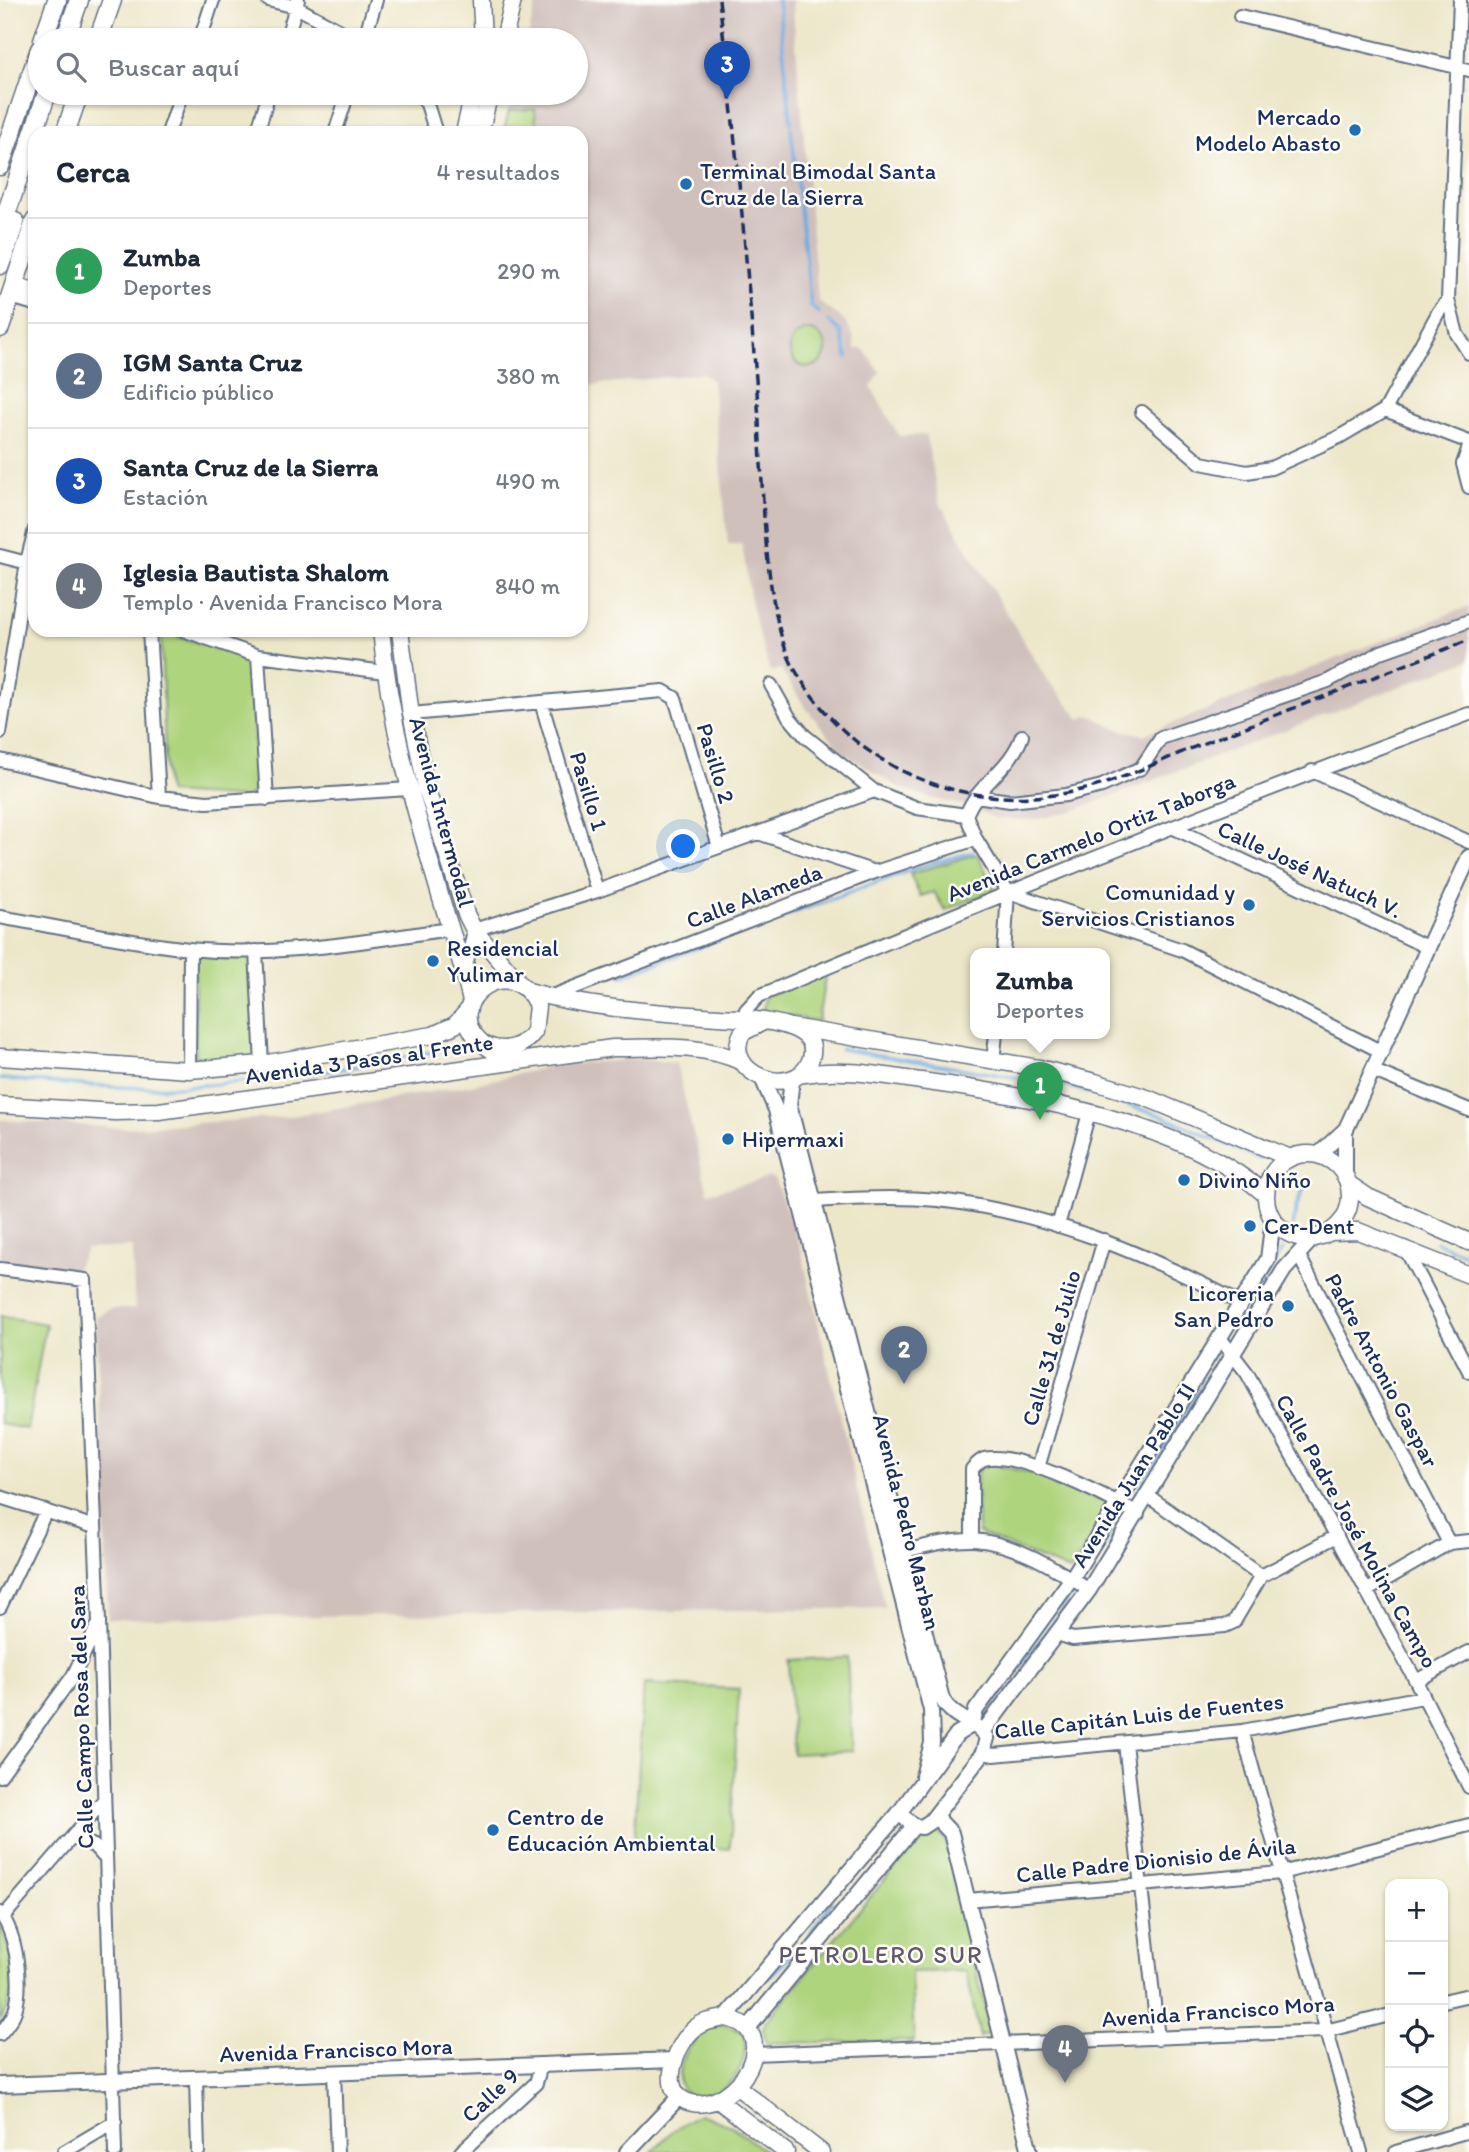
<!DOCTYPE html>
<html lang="es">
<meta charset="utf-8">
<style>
body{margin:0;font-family:Itim,sans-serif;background:#f2f2f3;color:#1f2937}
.controls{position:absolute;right:21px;bottom:21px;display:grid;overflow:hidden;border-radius:14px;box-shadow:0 2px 5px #0004}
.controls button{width:63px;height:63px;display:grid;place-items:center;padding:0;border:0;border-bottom:2px solid #e0e1e3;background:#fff;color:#1f2937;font:35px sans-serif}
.you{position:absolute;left:684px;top:847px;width:24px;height:24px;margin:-18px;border:5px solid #fff;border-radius:50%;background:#1a73e8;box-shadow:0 0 0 10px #1a73e833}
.badge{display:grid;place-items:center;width:46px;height:46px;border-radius:50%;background:#1a73e8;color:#fff;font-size:23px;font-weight:700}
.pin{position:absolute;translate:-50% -58px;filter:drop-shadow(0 2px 4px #0008)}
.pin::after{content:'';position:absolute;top:37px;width:24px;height:21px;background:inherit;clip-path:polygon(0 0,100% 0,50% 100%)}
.popup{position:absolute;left:970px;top:948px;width:140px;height:91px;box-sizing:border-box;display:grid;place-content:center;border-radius:14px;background:#fff;filter:drop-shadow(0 2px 5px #0005);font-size:23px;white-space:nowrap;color:#747a83}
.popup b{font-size:26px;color:#1f2937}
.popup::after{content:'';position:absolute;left:50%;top:100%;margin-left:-14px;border:14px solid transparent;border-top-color:#fff}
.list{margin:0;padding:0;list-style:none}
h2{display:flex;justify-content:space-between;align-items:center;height:91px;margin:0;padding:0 28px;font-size:30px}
h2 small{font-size:23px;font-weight:400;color:#747a83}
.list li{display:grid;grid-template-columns:46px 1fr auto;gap:21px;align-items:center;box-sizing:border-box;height:105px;padding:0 28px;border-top:2px solid #e0e1e3}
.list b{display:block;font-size:26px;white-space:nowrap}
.list p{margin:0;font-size:23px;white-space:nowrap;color:#747a83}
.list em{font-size:23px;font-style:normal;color:#747a83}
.icon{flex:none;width:38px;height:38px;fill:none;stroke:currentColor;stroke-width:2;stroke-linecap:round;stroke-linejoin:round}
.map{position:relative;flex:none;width:1469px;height:2152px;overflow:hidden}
.search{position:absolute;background:#fff;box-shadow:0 2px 5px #0004;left:28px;top:28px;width:560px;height:77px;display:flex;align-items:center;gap:18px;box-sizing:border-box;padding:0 24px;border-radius:38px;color:#747a83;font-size:26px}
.panel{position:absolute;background:#fff;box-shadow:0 2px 5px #0004;left:28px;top:126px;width:560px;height:511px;border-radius:21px}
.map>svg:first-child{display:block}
.industrial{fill:#d0c0bc}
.green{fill:#afd47e;stroke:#65826e;stroke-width:2}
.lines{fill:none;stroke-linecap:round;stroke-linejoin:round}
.stream{stroke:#72aae1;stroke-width:3.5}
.minor-casing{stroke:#646f84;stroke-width:16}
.tertiary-casing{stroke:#646f84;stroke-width:18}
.secondary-casing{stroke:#646f84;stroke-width:19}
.primary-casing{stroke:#646f84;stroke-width:21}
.minor{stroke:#fff;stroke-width:12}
.tertiary{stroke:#fff;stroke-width:14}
.secondary{stroke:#fff;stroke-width:16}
.primary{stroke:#fff;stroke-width:18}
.rail{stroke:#1b2f5e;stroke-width:3.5;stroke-dasharray:10 5;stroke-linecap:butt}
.poi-dot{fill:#1f6fb2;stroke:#fdfcf7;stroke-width:2.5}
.labels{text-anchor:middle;stroke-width:5;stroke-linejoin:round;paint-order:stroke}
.poi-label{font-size:23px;fill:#1b2f5e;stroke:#fdfcf7;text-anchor:start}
.street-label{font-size:23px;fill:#1b2f5e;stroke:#fdfcf7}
.neighbourhood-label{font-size:24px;letter-spacing:2px;fill:#5f586d;stroke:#fdfcf7}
</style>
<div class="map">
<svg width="1469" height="2152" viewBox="0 0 1469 2152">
<rect width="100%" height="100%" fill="#fdfcf7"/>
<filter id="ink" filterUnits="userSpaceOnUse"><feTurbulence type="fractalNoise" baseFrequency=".0143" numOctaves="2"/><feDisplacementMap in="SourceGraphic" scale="14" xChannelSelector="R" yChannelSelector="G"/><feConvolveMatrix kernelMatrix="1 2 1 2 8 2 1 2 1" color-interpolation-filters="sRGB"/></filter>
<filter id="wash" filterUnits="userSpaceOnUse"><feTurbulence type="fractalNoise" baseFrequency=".00686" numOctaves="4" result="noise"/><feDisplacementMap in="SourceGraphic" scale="28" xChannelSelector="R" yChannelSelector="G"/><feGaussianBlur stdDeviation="1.57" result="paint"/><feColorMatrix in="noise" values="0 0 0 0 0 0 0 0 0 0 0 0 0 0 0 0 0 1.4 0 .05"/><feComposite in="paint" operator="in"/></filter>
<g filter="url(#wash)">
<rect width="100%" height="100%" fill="#ede7ca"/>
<path class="industrial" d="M537,0H792L818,301L844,320L853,335L855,349H863L880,372L871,387L899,436L926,435L939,502L1046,678L1080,719L1090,715L1117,729L1143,735L1469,606V660L1070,812L1032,820L998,819L968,806L930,798L897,786L842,752L805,707L781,669L770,672L752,609L742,544L728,545L712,381L703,373L581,386V133H503L513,93H576V40H527Z
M639,1059L676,1063L708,1193L771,1177L775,1180L800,1246L885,1608L108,1619L96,1317L110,1309H135L132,1247L86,1249L74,1272L0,1261V1120L124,1128L286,1117L471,1085L557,1065Z"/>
<path class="green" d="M535,109L537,133H503L509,111Z
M790 349a18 18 0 1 1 36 0a18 18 0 1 1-36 0Z
M166,633L244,657L252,664L255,789L247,798L169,793L166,784L161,639Z
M977,854L995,890L945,910L934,892L920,896L910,874Z
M195,953L255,954L256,1057L199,1061L195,1058Z
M826,971L818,1021L765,1012L763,1008L765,996Z
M0,1316L46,1324L27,1429L0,1424Z
M988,1463L1047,1477L1112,1504L1070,1571L978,1533L977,1475L980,1467Z
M847,1657L852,1751L793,1754L788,1660Z
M644,1684L739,1689L730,1849L634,1843Z
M931,1831H937L945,1840L991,2032L980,2037L966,1971L911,1972L914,2041L767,2043L763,2029L766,2021L924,1833Z
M0,1924C13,1953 19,1993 0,2020Z
M722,2024L745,2033C755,2103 659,2120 683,2060C690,2041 703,2030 722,2024Z
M699,2114L731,2126L766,2152H652L671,2132Z"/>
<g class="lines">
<path class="stream" d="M778,0L791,123
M791,128L811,306L819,313
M829,321L841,332L847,357
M621,976L919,867L973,852
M841,1049L1067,1086L1162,1116L1260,1159
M0,1079C64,1083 128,1091 192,1086C282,1080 373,1066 461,1045
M1293,1225L1296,1207L1307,1181
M1436,1242L1469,1256
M1232,1337L1282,1250
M1133,1500L1222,1352
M1085,1576L1124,1515
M983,1720L1075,1590
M912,1811L971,1736
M768,1978L803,1944L832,1902"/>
</g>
</g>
<g filter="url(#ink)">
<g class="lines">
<g class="minor-casing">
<path id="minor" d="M268,0L296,7L357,40
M1240,16L1469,70
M200,40L213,0
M286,40L298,0
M364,40L376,0
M419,93L427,104L436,133
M168,133L182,93
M257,133L269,93
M335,133L348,93
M1448,300L1457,334L1469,353
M1385,410L1469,442
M1142,412L1201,463L1247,472L1271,468L1339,437L1385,410L1439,311L1448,300L1460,0
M1469,447L1463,464L1469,487
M0,556L35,565
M149,630L159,797
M183,630L258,656L385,672
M258,656L267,799
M771,685L789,717L805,736L874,791L917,808L966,815
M541,702L597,891
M411,714L663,691L675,698L719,847
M0,733L27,562L35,529
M0,760L159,797L207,802L409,789
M1312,771L1469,842
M976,796L1010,801L1066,795L1102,786L1141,768L1161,738L1328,681L1381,652L1469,621
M1174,828L1429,948
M758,833L875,872
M1008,892L1182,950L1382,1052
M1008,892L976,839L966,815C979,782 1010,770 1022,736
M0,917C63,928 126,942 189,949C276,958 365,941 450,929
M256,951L262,1064
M1004,954L1008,892
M465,971L474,930L597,891L874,791
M550,997L875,872L976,839
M744,1020L746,1010L759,996C994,897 1230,802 1469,714
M993,1061L996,1034
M189,1070L190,949
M1374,1071L1469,1110
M815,1201C856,1198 897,1196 938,1200C1046,1212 1146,1254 1240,1303
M1058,1226L1089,1113
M1405,1248L1469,1371
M1298,1254L1449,1543
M0,1269L85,1280L99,1622L115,2152
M1220,1338L1247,1373L1416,1681L1469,1787
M1038,1468L1104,1240
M1148,1496L1261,1576
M0,1497L95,1527
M972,1540V1469C976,1465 979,1461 984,1459C1017,1450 1108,1497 1138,1514
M904,1551C926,1546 952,1539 974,1540C1015,1543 1056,1568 1089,1590
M1366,1591L1449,1543L1469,1541
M0,1607L46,1511
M1057,1634L1073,1639L1225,1626L1234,1622L1261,1576L1337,1536
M1416,1681L1469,1652
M1242,1731L1361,2152
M1125,1743L1158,2039
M983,1753L994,1755L1242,1731L1423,1697
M0,1776L73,1676L97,1627
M72,1837L94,1846L106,1859
M967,1900L1281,1873L1469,1825
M3,1917L104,1800
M1443,2001L1469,1995
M0,2034C6,2027 12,2020 15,2011C23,1984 17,1935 0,1913
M754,2054L1325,2031L1390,2015
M334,2072L337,2152
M196,2078L198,2152
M64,2152L115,2122
M461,2152L536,2083L541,2065
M1396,2152L1469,2131"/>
</g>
<g class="tertiary-casing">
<path id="tertiary" d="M14,285L35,291
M11,296L35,303
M762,1078L776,1110L931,1710L932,1743L923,1776
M792,1079L789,1105L942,1699C954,1721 978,1721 987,1738L983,1753L931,1821L922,1827L914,1826L899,1813L957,1734L970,1726
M1318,1155L1346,1129L1469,857
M1345,1174V1131
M972,1726L976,1710L1072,1578L1268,1259L1273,1219
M983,1732L1089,1590L1284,1270L1313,1238
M935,1816L951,1833L1030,2152
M725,2018L899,1813
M748,2028L914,1826
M0,2085L674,2060
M627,2152L679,2097"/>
</g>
<g class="secondary-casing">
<path id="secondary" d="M481,0L483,40
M504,40L513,0
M464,133L473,93
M480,133L490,93
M381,630C389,718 412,801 437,885C448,924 463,962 471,1002
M400,630L410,708L426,787L466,914L474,930L522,986
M528,991C591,1009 654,1012 719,1017C743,1019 827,1019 810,1061C794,1101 721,1074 742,1033L763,1022
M791,1027L1039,1068L1095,1082L1147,1098L1290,1158
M485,1045C504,1053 521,1049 534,1032L537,1006C513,948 441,1002 478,1039C486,1048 499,1054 509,1061
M0,1057L189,1070L262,1064L433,1035L455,1025L469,1009
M799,1075C840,1067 880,1075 921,1081C1029,1096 1183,1121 1266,1195
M0,1105L115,1112L159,1111L613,1048C655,1048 703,1043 742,1062
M1266 1196a42 42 0 1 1 84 0a42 42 0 1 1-84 0Z
M1350,1185L1368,1197L1469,1242
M1331,1232L1358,1231L1469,1275
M725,2018C786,2028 739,2112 692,2103C656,2096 675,2044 695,2028C703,2021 714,2020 725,2018Z
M736,2086L821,2152
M719,2101L786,2152"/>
</g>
<g class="primary-casing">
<path id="primary" d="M43,40L57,0
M65,40L79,0
M98,40L112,0
M65,133L79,93
M0,166L40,49
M0,232L47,93
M0,265L15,222
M0,328L35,221"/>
</g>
<use href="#minor" class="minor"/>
<use href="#tertiary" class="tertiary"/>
<use href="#secondary" class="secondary"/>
<use href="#primary" class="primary"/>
<path class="rail" d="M719,0C735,130 747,262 757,392C763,462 761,610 794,668C852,770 967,817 1081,790C1122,781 1163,759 1202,744C1291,709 1380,675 1469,640"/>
</g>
</g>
<g class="poi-dot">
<circle cx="1355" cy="130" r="7"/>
<circle cx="686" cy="184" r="7"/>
<circle cx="1249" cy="905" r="7"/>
<circle cx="433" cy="961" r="7"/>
<circle cx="728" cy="1139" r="7"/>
<circle cx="1184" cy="1180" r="7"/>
<circle cx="1250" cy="1226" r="7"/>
<circle cx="1288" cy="1306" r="7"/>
<circle cx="493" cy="1830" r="7"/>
</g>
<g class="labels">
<g class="poi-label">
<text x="1341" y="125" text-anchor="end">Mercado<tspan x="1341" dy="26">Modelo Abasto</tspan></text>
<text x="700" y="179">Terminal Bimodal Santa<tspan x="700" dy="26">Cruz de la Sierra</tspan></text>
<text x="1235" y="900" text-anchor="end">Comunidad y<tspan x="1235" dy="26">Servicios Cristianos</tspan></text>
<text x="447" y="956">Residencial<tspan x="447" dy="26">Yulimar</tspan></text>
<text x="742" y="1147">Hipermaxi</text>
<text x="1198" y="1188">Divino Niño</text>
<text x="1264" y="1234">Cer-Dent</text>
<text x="1274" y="1301" text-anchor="end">Licoreria<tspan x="1274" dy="26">San Pedro</tspan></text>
<text x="507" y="1825">Centro de<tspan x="507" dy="26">Educación Ambiental</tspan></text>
</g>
<g class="street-label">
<text transform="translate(716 763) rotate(73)" y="8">Pasillo 2</text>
<text transform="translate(589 791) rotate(73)" y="8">Pasillo 1</text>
<text transform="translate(442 812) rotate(75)" y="8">Avenida Intermodal</text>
<text transform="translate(1091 837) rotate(-22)" y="8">Avenida Carmelo Ortiz Taborga</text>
<text transform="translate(1310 869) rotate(25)" y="8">Calle José Natuch V.</text>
<text transform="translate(754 896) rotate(-21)" y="8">Calle Alameda</text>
<text transform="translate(369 1059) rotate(-8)" y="8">Avenida 3 Pasos al Frente</text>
<text transform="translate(1051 1348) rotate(-74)" y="8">Calle 31 de Julio</text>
<text transform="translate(1382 1370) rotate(62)" y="8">Padre Antonio Gaspar</text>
<text transform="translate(1133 1475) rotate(-58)" y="8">Avenida Juan Pablo II</text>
<text transform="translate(907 1522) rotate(76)" y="8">Avenida Pedro Marban</text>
<text transform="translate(1357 1531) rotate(61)" y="8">Calle Padre José Molina Campo</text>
<text transform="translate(1139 1716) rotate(-6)" y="8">Calle Capitán Luis de Fuentes</text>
<text transform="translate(81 1717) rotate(-92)" y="8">Calle Campo Rosa del Sara</text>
<text transform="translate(1156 1860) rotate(-6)" y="8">Calle Padre Dionisio de Ávila</text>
<text transform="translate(1218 2011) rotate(-4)" y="8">Avenida Francisco Mora</text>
<text transform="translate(336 2050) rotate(-2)" y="8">Avenida Francisco Mora</text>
<text transform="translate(490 2095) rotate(-43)" y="8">Calle 9</text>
</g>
<g class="neighbourhood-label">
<text x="881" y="1963">PETROLERO SUR</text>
</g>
</g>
</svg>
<div class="controls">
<button>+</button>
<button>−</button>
<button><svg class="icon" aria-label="locate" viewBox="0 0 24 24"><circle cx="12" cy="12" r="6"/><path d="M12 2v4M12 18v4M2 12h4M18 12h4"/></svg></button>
<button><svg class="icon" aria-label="layers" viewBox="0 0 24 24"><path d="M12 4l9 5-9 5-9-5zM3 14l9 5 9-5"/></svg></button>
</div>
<div class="you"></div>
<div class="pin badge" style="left:1040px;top:1120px;background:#2e9e5b">1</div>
<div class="popup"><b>Zumba</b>Deportes</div>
<div class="pin badge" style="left:904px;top:1384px;background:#5c6f8a">2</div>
<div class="pin badge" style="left:727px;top:99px;background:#1a4fb4">3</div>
<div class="pin badge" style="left:1065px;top:2083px;background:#6b7280">4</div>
<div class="search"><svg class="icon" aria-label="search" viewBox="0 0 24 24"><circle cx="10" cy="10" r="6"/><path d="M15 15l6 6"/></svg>Buscar aquí</div>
<section class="panel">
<h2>Cerca<small>4 resultados</small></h2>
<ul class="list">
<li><span class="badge" style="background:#2e9e5b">1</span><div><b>Zumba</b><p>Deportes</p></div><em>290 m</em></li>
<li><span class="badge" style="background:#5c6f8a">2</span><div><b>IGM Santa Cruz</b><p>Edificio público</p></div><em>380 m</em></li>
<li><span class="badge" style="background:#1a4fb4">3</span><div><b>Santa Cruz de la Sierra</b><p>Estación</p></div><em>490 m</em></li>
<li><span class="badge" style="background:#6b7280">4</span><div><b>Iglesia Bautista Shalom</b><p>Templo · Avenida Francisco Mora</p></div><em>840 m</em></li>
</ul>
</section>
</div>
